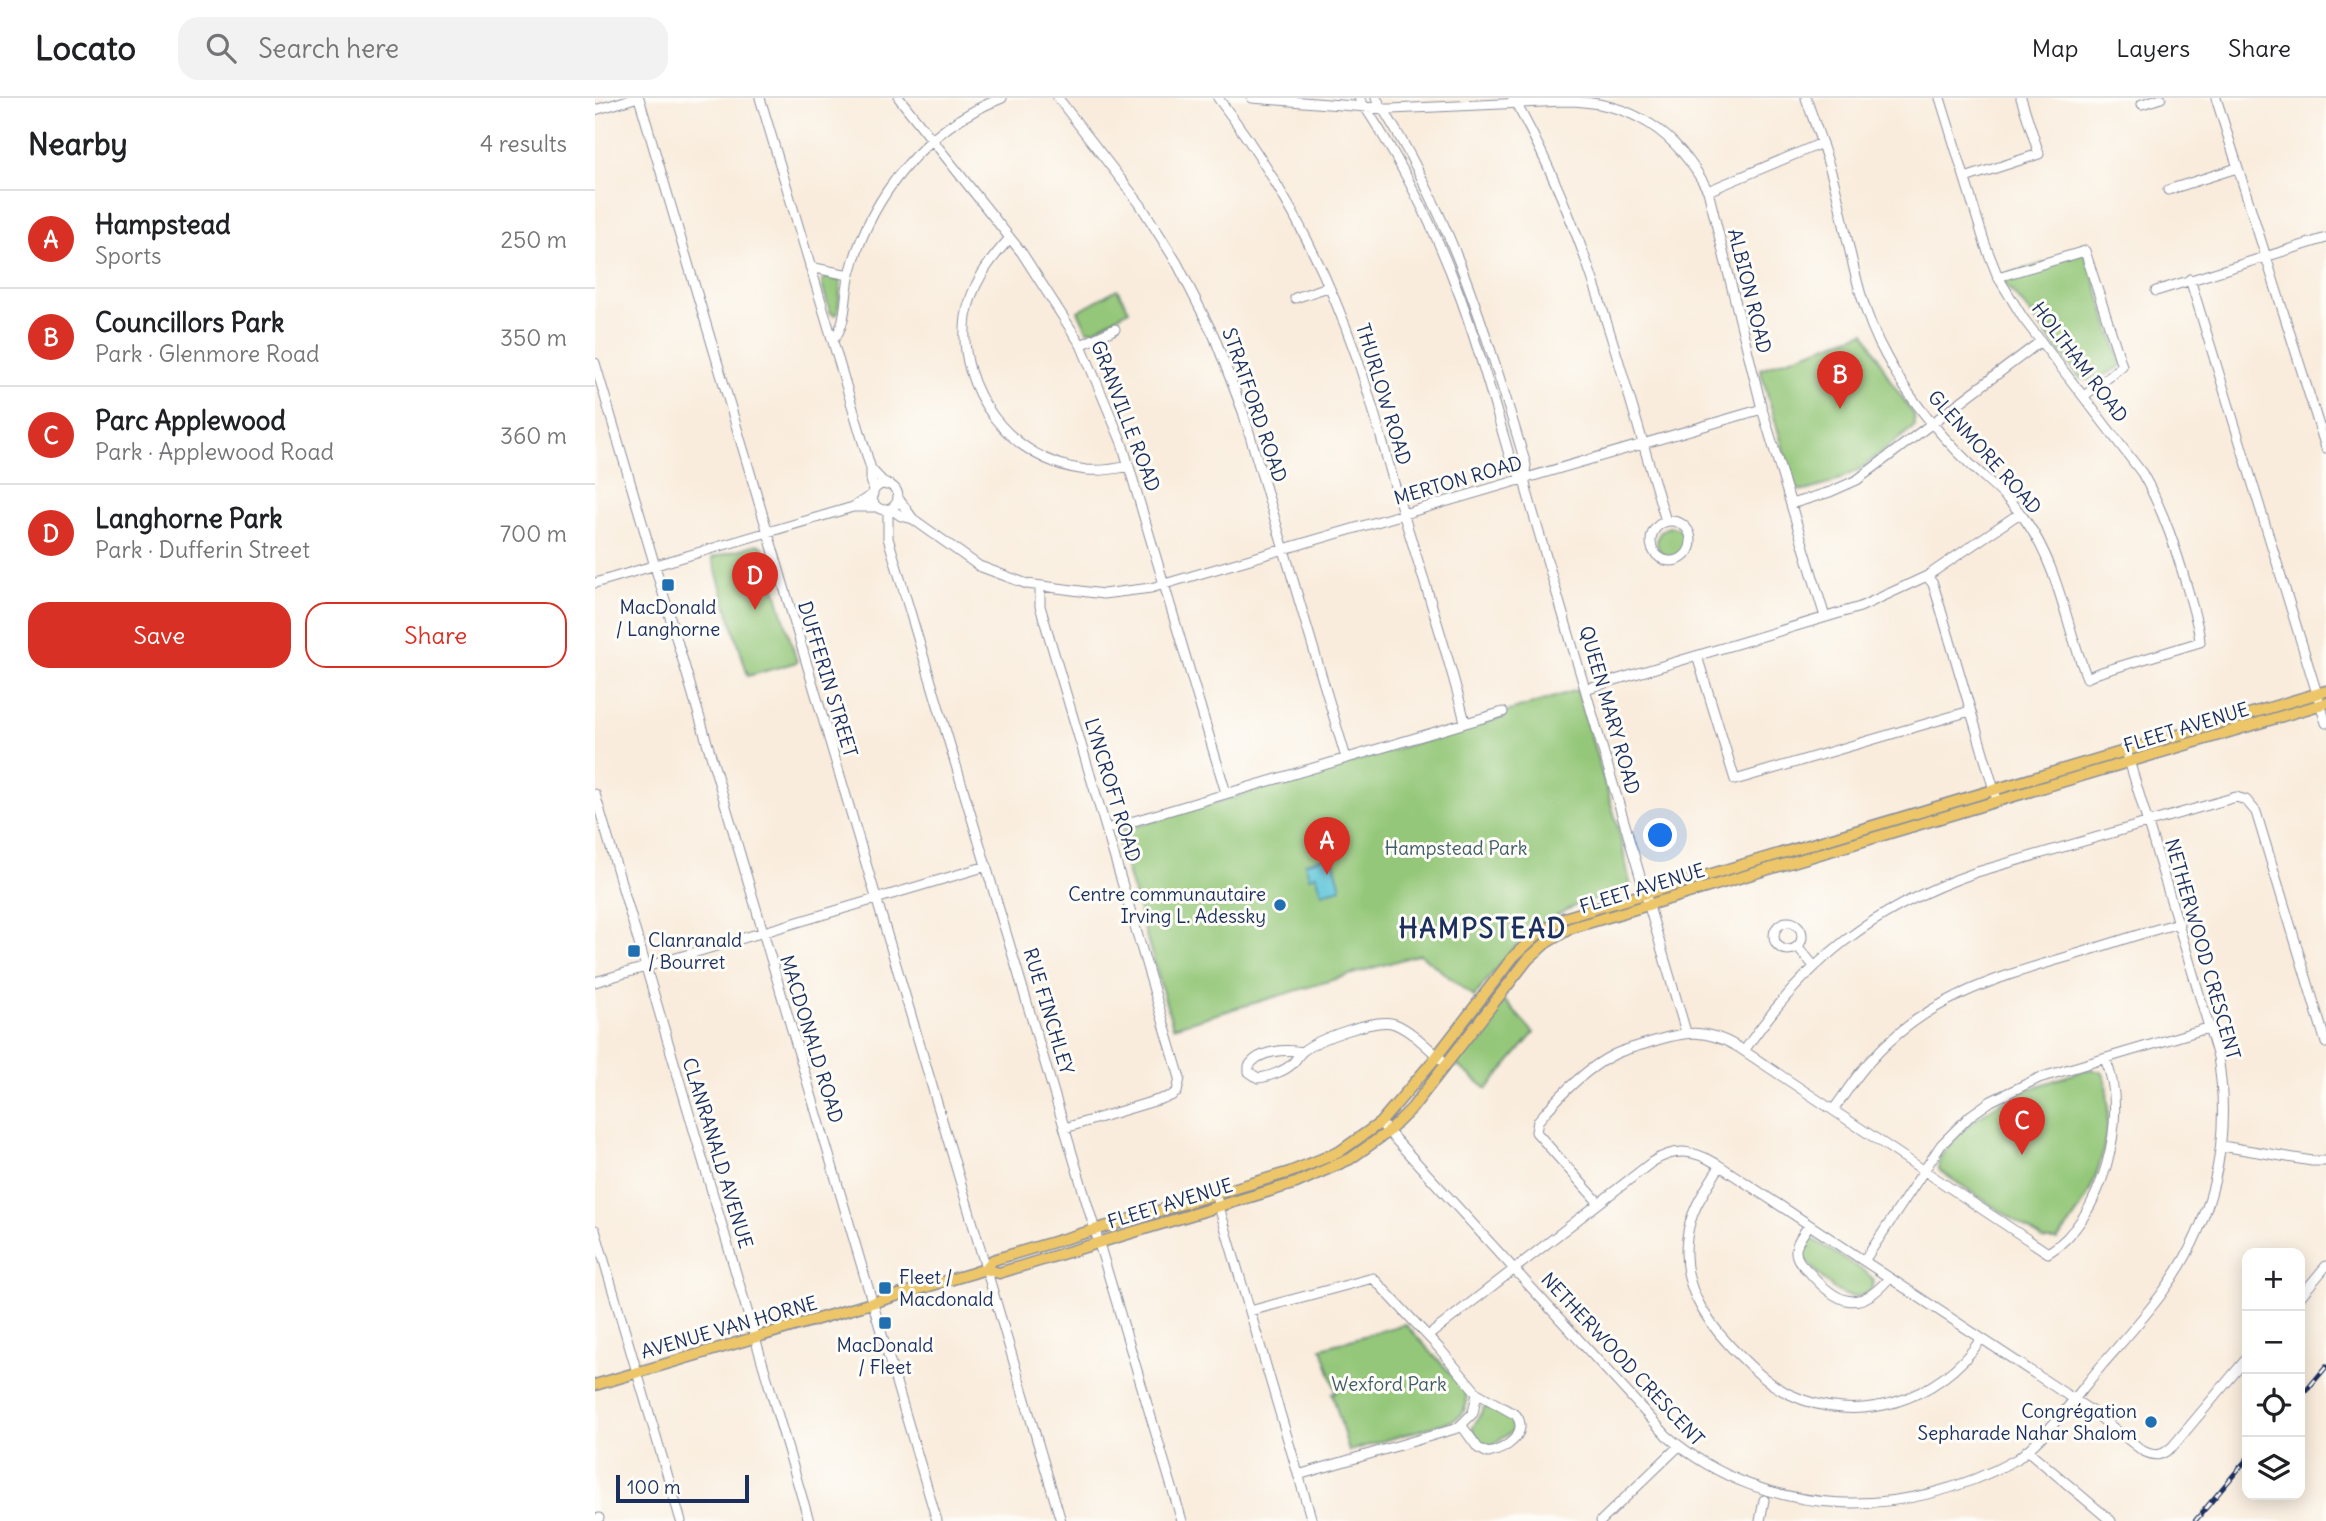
<!DOCTYPE html>
<meta charset="utf-8">
<style>
body{margin:0;font-family:Delius,sans-serif;background:#f2f2f2;color:#202124}
.controls{position:absolute;right:21px;bottom:21px;display:grid;overflow:hidden;border-radius:14px;box-shadow:0 4px 18px #0003}
.controls button{width:63px;height:63px;display:grid;place-items:center;padding:0;border:0;border-bottom:2px solid #e0e0e0;background:#fff;color:#202124;font:35px sans-serif}
.scale{position:absolute;left:21px;bottom:18px;width:133px;box-sizing:border-box;padding-left:7px;border:4px solid #1b2f5e;border-top:0;font-size:19px;line-height:24px;white-space:nowrap;color:#1b2f5e;-webkit-text-stroke:5px #fdfcf7;paint-order:stroke}
.you{position:absolute;left:1066px;top:738px;width:24px;height:24px;margin:-18px;border:5px solid #fff;border-radius:50%;background:#1a73e8;box-shadow:0 0 0 10px #1a73e833}
.badge{display:grid;place-items:center;width:46px;height:46px;border-radius:50%;background:#d93025;color:#fff;font-size:23px;font-weight:700}
.pin{position:absolute;translate:-50% -58px;filter:drop-shadow(0 2px 4px #0008)}
.pin::after{content:'';position:absolute;top:37px;width:24px;height:21px;background:inherit;clip-path:polygon(0 0,100% 0,50% 100%)}
.list{margin:0;padding:0;list-style:none}
h2{display:flex;justify-content:space-between;align-items:center;height:91px;margin:0;padding:0 28px;font-size:30px}
h2 small{font-size:23px;font-weight:400;color:#757577}
.list li{display:grid;grid-template-columns:46px 1fr auto;gap:21px;align-items:center;box-sizing:border-box;height:98px;padding:0 28px;border-top:2px solid #e0e0e0}
.list b{display:block;font-size:26px;white-space:nowrap}
.list p{margin:0;font-size:23px;white-space:nowrap;color:#757577}
.list em{font-size:23px;font-style:normal;color:#757577}
.actions{display:flex;gap:14px;padding:21px 28px}
.actions a{flex:1;padding:16px 0;border:2px solid #d93025;border-radius:21px;text-align:center;font-size:24px;color:#d93025}
.actions .main{background:#d93025;color:#fff}
.icon{flex:none;width:38px;height:38px;fill:none;stroke:currentColor;stroke-width:2;stroke-linecap:round;stroke-linejoin:round}
.map{position:relative;flex:none;width:1731px;height:1423px;overflow:hidden}
header{display:flex;align-items:center;gap:42px;box-sizing:border-box;height:98px;padding:0 35px;background:#fff;border-bottom:2px solid #e0e0e0}
header strong{font-size:33px}
nav{display:flex;gap:38px;margin-inline-start:auto;font-size:24px}
.search{width:490px;height:63px;background:#f2f2f2;display:flex;align-items:center;gap:18px;box-sizing:border-box;padding:0 24px;border-radius:21px;color:#757577;font-size:26px}
main{display:flex}
aside{flex:1;background:#fff}
.map>svg:first-child{display:block}
.green{fill:#94c779;stroke:#587b6c;stroke-width:2}
.water{fill:#5ec6da;stroke:#3c7a9c;stroke-width:2}
.lines{fill:none;stroke-linecap:round;stroke-linejoin:round}
.minor-casing{stroke:#8a8e9d;stroke-width:11}
.major-casing{stroke:#8a8e9d;stroke-width:13}
.minor{stroke:#fff;stroke-width:9}
.major{stroke:#ecc669;stroke-width:10}
.rail-casing{stroke:#1b2f5e;stroke-width:5}
.rail{stroke:#fdfcf7;stroke-width:2.5;stroke-dasharray:8;stroke-linecap:butt}
.poi-dot{fill:#1f6fb2;stroke:#fdfcf7;stroke-width:2.5}
.labels{text-anchor:middle;stroke-width:6;stroke-linejoin:round;paint-order:stroke}
.street-label{font-size:19px;fill:#1b2f5e;stroke:#fdfcf7}
.poi-label{font-size:19px;fill:#1b2f5e;stroke:#fdfcf7}
.park-label{font-size:19px;fill:#3f5d66;stroke:#fdfcf7}
.district-label{font-size:26px;font-weight:bold;letter-spacing:2px;fill:#1b2f5e;stroke:#fdfcf7}
</style>
<header>
<strong>Locato</strong>
<div class="search"><svg class="icon" aria-label="search" viewBox="0 0 24 24"><circle cx="10" cy="10" r="6"/><path d="M15 15l6 6"/></svg>Search here</div>
<nav><a>Map</a><a>Layers</a><a>Share</a></nav>
</header>
<main>
<aside>
<h2>Nearby<small>4 results</small></h2>
<ul class="list">
<li><span class="badge">A</span><div><b>Hampstead</b><p>Sports</p></div><em>250 m</em></li>
<li><span class="badge">B</span><div><b>Councillors Park</b><p>Park · Glenmore Road</p></div><em>350 m</em></li>
<li><span class="badge">C</span><div><b>Parc Applewood</b><p>Park · Applewood Road</p></div><em>360 m</em></li>
<li><span class="badge">D</span><div><b>Langhorne Park</b><p>Park · Dufferin Street</p></div><em>700 m</em></li>
</ul>
<div class="actions"><a class="main">Save</a><a>Share</a></div>
</aside>
<div class="map">
<svg width="1731" height="1423" viewBox="0 0 1731 1423">
<rect width="100%" height="100%" fill="#fdfcf7"/>
<filter id="ink" filterUnits="userSpaceOnUse"><feTurbulence type="fractalNoise" baseFrequency=".0143" numOctaves="2"/><feDisplacementMap in="SourceGraphic" scale="14" xChannelSelector="R" yChannelSelector="G"/><feConvolveMatrix kernelMatrix="1 2 1 2 8 2 1 2 1" color-interpolation-filters="sRGB"/></filter>
<filter id="wash" filterUnits="userSpaceOnUse"><feTurbulence type="fractalNoise" baseFrequency=".00686" numOctaves="4" result="noise"/><feDisplacementMap in="SourceGraphic" scale="28" xChannelSelector="R" yChannelSelector="G"/><feGaussianBlur stdDeviation="1.57" result="paint"/><feColorMatrix in="noise" values="0 0 0 0 0 0 0 0 0 0 0 0 0 0 0 0 0 1.4 0 .05"/><feComposite in="paint" operator="in"/></filter>
<g filter="url(#wash)">
<rect width="100%" height="100%" fill="#f9ecdc"/>
<path class="green" d="M1490,153L1527,268C1513,274 1498,289 1484,279L1433,212L1403,179Z
M231,179L246,183L243,215L240,217L235,214L227,187V183Z
M522,191L534,212L499,232H492L483,213Z
M1270,234L1295,282L1319,317L1320,328L1265,371L1237,385L1210,393L1204,392L1199,387L1165,271Z
M1062 444a15 15 0 1 1 30 0a15 15 0 1 1-30 0Z
M162,446L168,449L202,564L153,578L117,460Z
M982,592L1023,729L1036,789L1034,792C1015,797 994,802 976,810C932,828 907,863 879,899L825,856L578,929L523,742L528,732L909,619L908,615Z
M909,902L939,935L892,991L861,966Z
M1495,971L1507,974C1513,984 1512,995 1513,1006C1514,1057 1496,1104 1462,1142H1449L1345,1073C1340,1062 1348,1055 1355,1046C1391,1002 1442,987 1495,971Z
M1216,1140L1272,1175L1279,1183L1276,1192C1254,1209 1233,1188 1219,1171C1214,1166 1207,1160 1206,1153C1206,1146 1211,1143 1216,1140Z
M810,1226L870,1291C874,1304 871,1315 859,1322L754,1353L737,1295L741,1294L727,1250Z
M890,1308L916,1319L921,1324L920,1331L896,1349L888,1347L877,1331Z"/>
<path class="water" d="M737,757L746,790L727,795L721,777L714,779L710,765Z"/>
</g>
<g filter="url(#ink)">
<g class="lines">
<g class="minor-casing">
<path id="minor" d="M44,0L466,1423
M165,0L276,371
M304,0L427,155L486,247L527,345L631,695
M463,0L545,106L582,165L619,238L648,314L751,660
M623,0C682,77 729,166 761,257C778,306 790,356 805,405C827,478 852,550 870,624
M657,0L796,11L969,3C1037,3 1082,34 1113,93L1167,311L1230,519
M764,0C806,62 840,130 866,201C886,256 901,313 918,370L929,381
M781,0C856,115 892,237 931,367L929,381L932,394L1091,934
M918,0C993,131 1027,279 1071,423
M1211,0C1222,32 1234,63 1242,96C1255,150 1263,208 1291,258C1312,298 1342,334 1375,366C1395,385 1415,400 1431,423C1464,470 1471,528 1492,580L1503,575L1605,544C1604,528 1598,512 1594,496C1582,454 1569,413 1547,375L1428,220L1403,179L1390,146L1345,0
M1621,0L1731,350
M1547,6L1566,0
M0,12L40,0
M1370,80L1444,56L1426,0
M1573,92L1642,70
M1113,93L1227,45
M415,140C394,163 376,187 371,219C361,292 417,364 491,372C505,373 521,371 534,368
M215,169L254,177
M1403,179L1490,153L1527,268L1489,298
M1595,181L1731,625
M1561,193L1731,140
M700,200L733,189
M238,242C253,225 249,198 255,176C275,98 331,29 407,0
M486,247L520,231
M0,265L342,1423
M277 399a13 13 0 1 1 26 0a13 13 0 1 1-26 0Z
M279,392L276,382V371L291,387
M278,396L258,409H282
M1196,406L1235,394L1262,382L1446,243
M296,411L306,418L318,421L303,400
M293,412V440L587,1423
M318,421L384,468L432,486L508,496L556,490L1167,311
M1056 443a20 20 0 1 1 40 0a20 20 0 1 1-40 0Z
M1332,478L1338,486L1343,502L1402,702
M0,485L258,409
M445,489V508L585,980L582,994L576,998L470,1030
M1102,558L1140,682L1375,613
M990,591L1265,509L1332,478L1425,415
M0,696L214,1423
M512,731L908,614
M1179 838a14 14 0 1 1 28 0a14 14 0 1 1-28 0Z
M1203,849L1219,868
M0,884L392,768
M1149,953C1211,862 1278,810 1382,774L1641,699L1651,702L1661,714L1731,945
M707,954C691,951 664,952 654,968V974L663,980C673,979 690,973 697,966C701,962 703,957 708,953C723,941 782,919 800,926C817,933 833,950 847,962
M1238,1012C1251,995 1262,976 1277,961C1331,901 1397,881 1472,859C1509,848 1546,835 1584,825
M789,1029L1072,1338C1173,1423 1311,1423 1422,1361C1455,1335 1481,1298 1507,1267C1527,1244 1547,1222 1565,1198C1618,1128 1637,1045 1623,959L1533,659
M1627,1048L1717,1063H1731
M1125,1068C1111,1091 1095,1112 1092,1140C1086,1184 1107,1218 1136,1249C1153,1266 1171,1285 1194,1296C1263,1329 1344,1303 1386,1241
M622,1102L717,1423
M1004,1105L941,1034L943,1023C963,999 991,970 1020,956C1031,951 1044,948 1056,944C1091,933 1110,930 1143,949L1453,1155C1507,1123 1536,1017 1510,961
M1214,1127C1210,1134 1202,1142 1201,1151C1200,1161 1208,1168 1214,1174C1242,1206 1264,1216 1294,1180
M0,1132L86,1423
M1269,1163L1346,1047L1376,1017L1396,1003L1444,980L1616,929
M1705,1199L1731,1168
M655,1213L778,1180L844,1250L882,1295L878,1315L863,1330L703,1377
M833,1238L1057,1064C1081,1049 1099,1052 1122,1066L1498,1314L1548,1353C1561,1359 1567,1358 1578,1348L1652,1260
M867,1328L883,1350L893,1355C910,1352 935,1335 921,1317L882,1295
M1432,1352L1516,1423
M0,1421L4,1420
M1006,1423L1083,1349
M1165,1423L1169,1402"/>
</g>
<g class="major-casing">
<path id="major" d="M390,1171L404,1175L701,1085L755,1061L793,1034L817,1010L933,861L951,845L976,830L1731,605
M0,1287L378,1175L390,1171L398,1162L695,1074L744,1054L785,1025L838,963L919,858L944,835L969,820L1731,593"/>
</g>
<use href="#minor" class="minor"/>
<use href="#major" class="major"/>
<g class="rail-casing">
<path id="rail" d="M1705,1300L1731,1269
M1600,1423L1652,1361"/>
</g>
<use href="#rail" class="rail"/>
</g>
</g>
<g class="poi-dot">
<rect x="66" y="480" width="14" height="14" rx="3.5"/>
<circle cx="685" cy="807" r="7"/>
<rect x="32" y="846" width="14" height="14" rx="3.5"/>
<rect x="283" y="1183" width="14" height="14" rx="3.5"/>
<rect x="283" y="1218" width="14" height="14" rx="3.5"/>
<circle cx="1556" cy="1324" r="7"/>
</g>
<g class="labels">
<g class="street-label">
<text transform="translate(1155 193) rotate(76)" y="7">ALBION ROAD</text>
<text transform="translate(1485 264) rotate(53)" y="7">HOLTHAM ROAD</text>
<text transform="translate(789 296) rotate(73)" y="7">THURLOW ROAD</text>
<text transform="translate(660 307) rotate(71)" y="7">STRATFORD ROAD</text>
<text transform="translate(531 318) rotate(69)" y="7">GRANVILLE ROAD</text>
<text transform="translate(1390 354) rotate(48)" y="7">GLENMORE ROAD</text>
<text transform="translate(863 382) rotate(-16)" y="7">MERTON ROAD</text>
<text transform="translate(233 581) rotate(73)" y="7">DUFFERIN STREET</text>
<text transform="translate(1015 612) rotate(74)" y="7">QUEEN MARY ROAD</text>
<text transform="translate(1591 629) rotate(-17)" y="7">FLEET AVENUE</text>
<text transform="translate(518 692) rotate(73)" y="7">LYNCROFT ROAD</text>
<text transform="translate(1047 790) rotate(-17)" y="7">FLEET AVENUE</text>
<text transform="translate(1608 851) rotate(74)" y="7">NETHERWOOD CRESCENT</text>
<text transform="translate(454 913) rotate(73)" y="7">RUE FINCHLEY</text>
<text transform="translate(217 941) rotate(73)" y="7">MACDONALD ROAD</text>
<text transform="translate(123 1055) rotate(73)" y="7">CLANRANALD AVENUE</text>
<text transform="translate(575 1105) rotate(-17)" y="7">FLEET AVENUE</text>
<text transform="translate(134 1229) rotate(-16)" y="7">AVENUE VAN HORNE</text>
<text transform="translate(1028 1261) rotate(47)" y="7">NETHERWOOD CRESCENT</text>
</g>
<g class="poi-label">
<text x="73" y="516">MacDonald<tspan x="73" dy="22">/ Langhorne</tspan></text>
<text x="671" y="803" text-anchor="end">Centre communautaire<tspan x="671" dy="22">Irving L. Adessky</tspan></text>
<text x="53" y="849" text-anchor="start">Clanranald<tspan x="53" dy="22">/ Bourret</tspan></text>
<text x="304" y="1186" text-anchor="start">Fleet /<tspan x="304" dy="22">Macdonald</tspan></text>
<text x="290" y="1254">MacDonald<tspan x="290" dy="22">/ Fleet</tspan></text>
<text x="1542" y="1320" text-anchor="end">Congrégation<tspan x="1542" dy="22">Sepharade Nahar Shalom</tspan></text>
</g>
<g class="park-label">
<text x="861" y="757">Hampstead Park</text>
<text x="794" y="1293">Wexford Park</text>
</g>
<g class="district-label">
<text x="888" y="840">HAMPSTEAD</text>
</g>
</g>
</svg>
<div class="controls">
<button>+</button>
<button>−</button>
<button><svg class="icon" aria-label="locate" viewBox="0 0 24 24"><circle cx="12" cy="12" r="6"/><path d="M12 2v4M12 18v4M2 12h4M18 12h4"/></svg></button>
<button><svg class="icon" aria-label="layers" viewBox="0 0 24 24"><path d="M12 4l9 5-9 5-9-5zM3 14l9 5 9-5"/></svg></button>
</div>
<div class="scale">100 m</div>
<div class="you"></div>
<div class="pin badge" style="left:732px;top:777px">A</div>
<div class="pin badge" style="left:1245px;top:311px">B</div>
<div class="pin badge" style="left:1427px;top:1057px">C</div>
<div class="pin badge" style="left:160px;top:512px">D</div>
</div>
</main>
